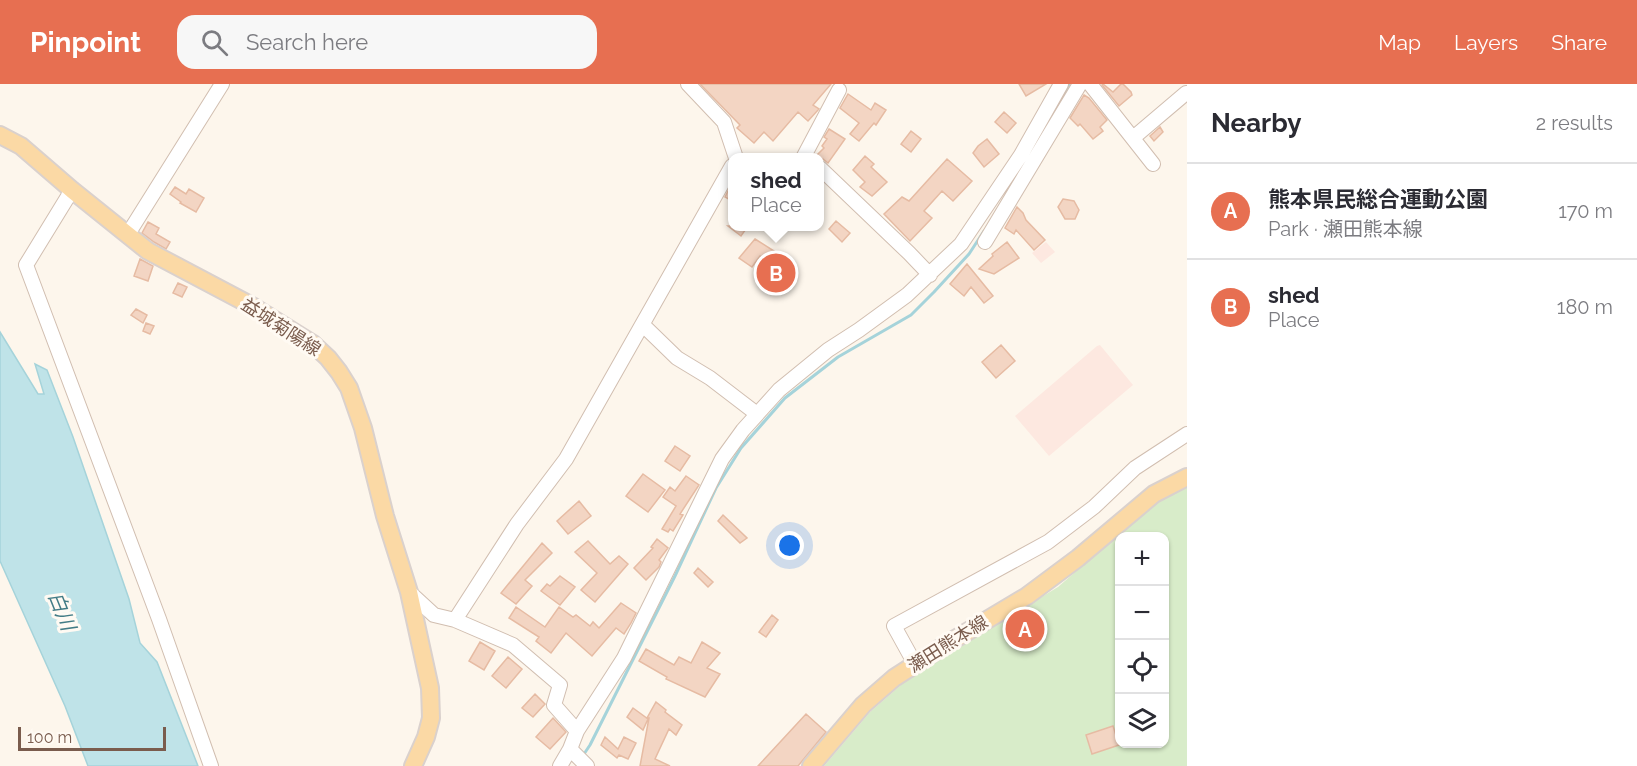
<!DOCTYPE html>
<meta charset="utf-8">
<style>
body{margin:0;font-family:Raleway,"Noto Sans JP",sans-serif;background:#f7f7f7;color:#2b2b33}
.controls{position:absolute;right:18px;bottom:18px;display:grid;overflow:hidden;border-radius:12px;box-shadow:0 2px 4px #0004}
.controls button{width:54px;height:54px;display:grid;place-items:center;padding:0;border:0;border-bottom:2px solid #e1e1e2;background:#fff;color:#2b2b33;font:30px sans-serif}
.scale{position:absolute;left:18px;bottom:15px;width:148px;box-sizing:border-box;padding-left:6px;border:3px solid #7a5c4d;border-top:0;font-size:16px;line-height:21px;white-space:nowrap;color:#7a5c4d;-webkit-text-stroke:4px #fffaf3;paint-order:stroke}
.you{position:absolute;left:790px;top:462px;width:21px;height:21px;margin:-15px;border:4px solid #fff;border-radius:50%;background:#1a73e8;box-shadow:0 0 0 9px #1a73e833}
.badge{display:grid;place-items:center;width:39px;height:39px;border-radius:50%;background:#e76f51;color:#fff;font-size:20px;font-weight:700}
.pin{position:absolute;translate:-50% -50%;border:3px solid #fff;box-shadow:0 2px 6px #0006}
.popup{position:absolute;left:728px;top:69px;width:96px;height:78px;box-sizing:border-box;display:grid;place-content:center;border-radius:12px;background:#fff;filter:drop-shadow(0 2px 4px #0005);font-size:20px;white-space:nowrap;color:#7c7c81}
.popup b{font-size:22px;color:#2b2b33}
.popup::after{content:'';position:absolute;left:50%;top:100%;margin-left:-12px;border:12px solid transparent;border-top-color:#fff}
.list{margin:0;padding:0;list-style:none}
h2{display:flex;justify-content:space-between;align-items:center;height:78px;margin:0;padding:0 24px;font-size:26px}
h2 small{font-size:20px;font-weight:400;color:#7c7c81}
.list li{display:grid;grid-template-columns:39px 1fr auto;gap:18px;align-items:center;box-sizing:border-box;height:96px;padding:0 24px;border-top:2px solid #e1e1e2}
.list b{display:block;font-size:22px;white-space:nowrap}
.list p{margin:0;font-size:20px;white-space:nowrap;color:#7c7c81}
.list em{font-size:20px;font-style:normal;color:#7c7c81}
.icon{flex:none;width:33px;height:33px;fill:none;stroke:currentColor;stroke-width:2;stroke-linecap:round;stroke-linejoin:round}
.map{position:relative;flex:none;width:1187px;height:682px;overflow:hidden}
header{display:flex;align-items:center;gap:36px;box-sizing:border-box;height:84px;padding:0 30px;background:#e76f51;color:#fff}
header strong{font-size:28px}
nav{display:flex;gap:33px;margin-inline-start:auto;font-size:21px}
.search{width:420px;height:54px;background:#f7f7f7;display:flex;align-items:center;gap:15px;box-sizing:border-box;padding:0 21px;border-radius:18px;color:#7c7c81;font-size:22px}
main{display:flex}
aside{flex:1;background:#fff}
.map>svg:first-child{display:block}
.commercial{fill:#fde8e0}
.green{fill:#d8ecc9;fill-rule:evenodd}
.water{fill:#bfe3e8;stroke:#a5d3da;stroke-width:1.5}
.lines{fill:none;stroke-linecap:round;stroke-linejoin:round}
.stream{stroke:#a5d3da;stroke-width:3}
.building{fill:#f3d5c3;stroke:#e6bba3;stroke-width:1.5}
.minor-casing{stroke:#d1beb0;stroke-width:16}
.major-casing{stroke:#dad1cd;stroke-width:20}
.minor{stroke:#fff;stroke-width:14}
.major{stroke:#fbd9a5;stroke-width:16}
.labels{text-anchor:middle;stroke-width:6;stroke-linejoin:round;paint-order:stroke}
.street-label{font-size:18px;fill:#7a5c4d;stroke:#fffaf3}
.water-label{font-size:20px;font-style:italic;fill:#437c86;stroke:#fffaf3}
</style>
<header>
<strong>Pinpoint</strong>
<div class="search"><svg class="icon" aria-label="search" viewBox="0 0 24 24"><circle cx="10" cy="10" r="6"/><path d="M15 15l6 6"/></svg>Search here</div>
<nav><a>Map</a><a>Layers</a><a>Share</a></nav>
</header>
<main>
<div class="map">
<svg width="1187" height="682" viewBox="0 0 1187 682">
<rect width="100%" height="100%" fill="#fdf6ec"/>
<path class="commercial" d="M1046,158L1055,168L1041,179L1032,169Z
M1100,261L1133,301L1049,372L1015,332L1097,262Z"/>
<path class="green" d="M1187,402V682H824L870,628L910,593L1058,503L1127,443L1159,417ZM1120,452H1164V660H1120Z"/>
<path class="water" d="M0,248L38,310H44L35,280L47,286L73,353L129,515L140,559L157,578L198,682H88L65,622L0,477Z"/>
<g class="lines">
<path class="stream" d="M1037,59L1069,0
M582,673L590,661L675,492L716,404L741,364L785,314L838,273L911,231L934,208L969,170L984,147"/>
</g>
<path class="building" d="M700,0H831L813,21L819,25L808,37L798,28L773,57L764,48L754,59L737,44L740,41Z
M1019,0H1046L1026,12Z
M1103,0L1113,8L1121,0H1123L1131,8L1132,11L1119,22L1102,1Z
M848,10L871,26L875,19L886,26L876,41L874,39L859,57L850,50L859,39L840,24Z
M1084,11L1089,14L1107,36L1100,43L1103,47L1093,55L1080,40L1078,42L1070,34Z
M1004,28L1016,39L1007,49L995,38Z
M1160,43L1163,48L1154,57L1150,52Z
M829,45L845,55L828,79L823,75H819L817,71L824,64L822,62L827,55L824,53Z
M911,47L921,55L911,68L901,60Z
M987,55L999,70L984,83L973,69L978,62Z
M865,72L874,80L871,83L887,98L872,112L860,103L865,98L853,86Z
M947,75L972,97L953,117L942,107L924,127L932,134L910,157L884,130L902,113L909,117Z
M732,99V117L725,113Z
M175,103L186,110L189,105L204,114L196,128L180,119L181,118L170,110Z
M1063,115L1074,117L1079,126L1075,135H1065L1058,123Z
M1017,123L1023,129L1026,136L1045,156L1034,166L1016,146L1014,150L1005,144Z
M836,137L850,149L842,158L829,145Z
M148,138L159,144L156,150L170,158L166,165L154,158L142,149Z
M728,142H748L741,152Z
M755,155L774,167L768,177L760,172L752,183L739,174Z
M1007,158L1019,174L994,190L979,185L993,172L992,170Z
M140,175L153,182L148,197L134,192Z
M775,178L787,183L776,202L766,195Z
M967,180L993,212L984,219L971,203L964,212L950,200Z
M178,199L187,203L182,213L173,209Z
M136,225L147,231L143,239L131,231Z
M146,239L154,242L150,250L143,247Z
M1001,261L1015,277L996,294L982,278Z
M675,362L690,372L680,387L665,377Z
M643,390L665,406L648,428L626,412Z
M686,392L699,401L680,430L683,431L673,447L670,445L668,448L662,445L676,422L663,413L670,403L675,407Z
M579,417L591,432L568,450L557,437Z
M723,431L747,454L740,459L718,437Z
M657,455L668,464L659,476L661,478L659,483L646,496L634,484L653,464L651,463Z
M588,457L610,480L619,472L628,480L595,518L581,506L597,489L575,468Z
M542,459L552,469L525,496L532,502L516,520L501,509Z
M698,484L713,498L708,503L694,489Z
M560,492L575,503L560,521L541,507L547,500L550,502Z
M621,519L636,529L631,539L624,550L616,544L592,572L566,549L551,569L536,557L539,553L509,534L516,523L545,543L559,523L573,533L576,531L590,542L593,538L599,544Z
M772,531L778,536L766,553L759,548Z
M480,558L495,567L484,586L469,577Z
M702,558L720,569L707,584L720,590L705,613L666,595L667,593L639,577L646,565L674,581L679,573L691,579Z
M508,573L522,585L506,604L492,592Z
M535,610L545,620L533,633L522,624Z
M656,618L666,626L665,628L682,641L676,651L669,645L655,675L670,682H640L649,634H647Z
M633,624L648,635L643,646L627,633Z
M806,630L826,648L798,682H758Z
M553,634L566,648L550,665L536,653Z
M1113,642L1119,661L1092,670L1086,651Z
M605,653L618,665L624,653L636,659L628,675L619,671L617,674L601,661Z"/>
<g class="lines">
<g class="minor-casing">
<path id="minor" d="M688,0L724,38L736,74
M1090,0L1153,80
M1133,54L1186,9
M803,74L839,6
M820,84L909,169L930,191
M72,106L26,181L159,535L211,682
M128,150L222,0
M985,158L1080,0
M643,241L677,274L710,294L757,330
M409,508L434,531L455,536L513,561L560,601L554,621L577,647
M455,536L517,440L566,375L732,82
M915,580L894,542L1048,458L1094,423L1135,384L1187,350
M570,665L587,682
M560,682L570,665L577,647L624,574L722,375L743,346L779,306L828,266L859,246L907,211L961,160L1021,71L1061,0"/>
</g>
<g class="major-casing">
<path id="major" d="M0,51L21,62L72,106L148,167L252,222L313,260L328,274L339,288L349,304L363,344L385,432L409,508L430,604L431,634L426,653L413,682
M811,682L863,621L894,594L945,561L1027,512L1078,474L1154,410L1187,393"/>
</g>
<use href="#minor" class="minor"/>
<use href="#major" class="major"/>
</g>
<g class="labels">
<g class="street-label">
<text transform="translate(281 243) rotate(33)" y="6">益城菊陽線</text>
<text transform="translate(948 560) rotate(-32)" y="6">瀬田熊本線</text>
</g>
<g class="water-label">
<text transform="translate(62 527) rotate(68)" y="7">白川</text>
</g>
</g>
</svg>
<div class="controls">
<button>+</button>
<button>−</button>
<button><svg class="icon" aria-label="locate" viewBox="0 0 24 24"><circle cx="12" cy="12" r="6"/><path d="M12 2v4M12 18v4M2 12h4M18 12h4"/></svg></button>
<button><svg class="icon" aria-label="layers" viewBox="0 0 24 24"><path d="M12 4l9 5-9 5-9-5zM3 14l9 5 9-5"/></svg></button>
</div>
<div class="scale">100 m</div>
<div class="you"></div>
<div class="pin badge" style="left:1025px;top:545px">A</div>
<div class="pin badge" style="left:776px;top:189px">B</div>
<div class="popup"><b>shed</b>Place</div>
</div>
<aside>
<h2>Nearby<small>2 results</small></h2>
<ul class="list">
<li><span class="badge">A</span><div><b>熊本県民総合運動公園</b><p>Park · 瀬田熊本線</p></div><em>170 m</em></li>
<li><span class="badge">B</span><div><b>shed</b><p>Place</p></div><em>180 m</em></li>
</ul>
</aside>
</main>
